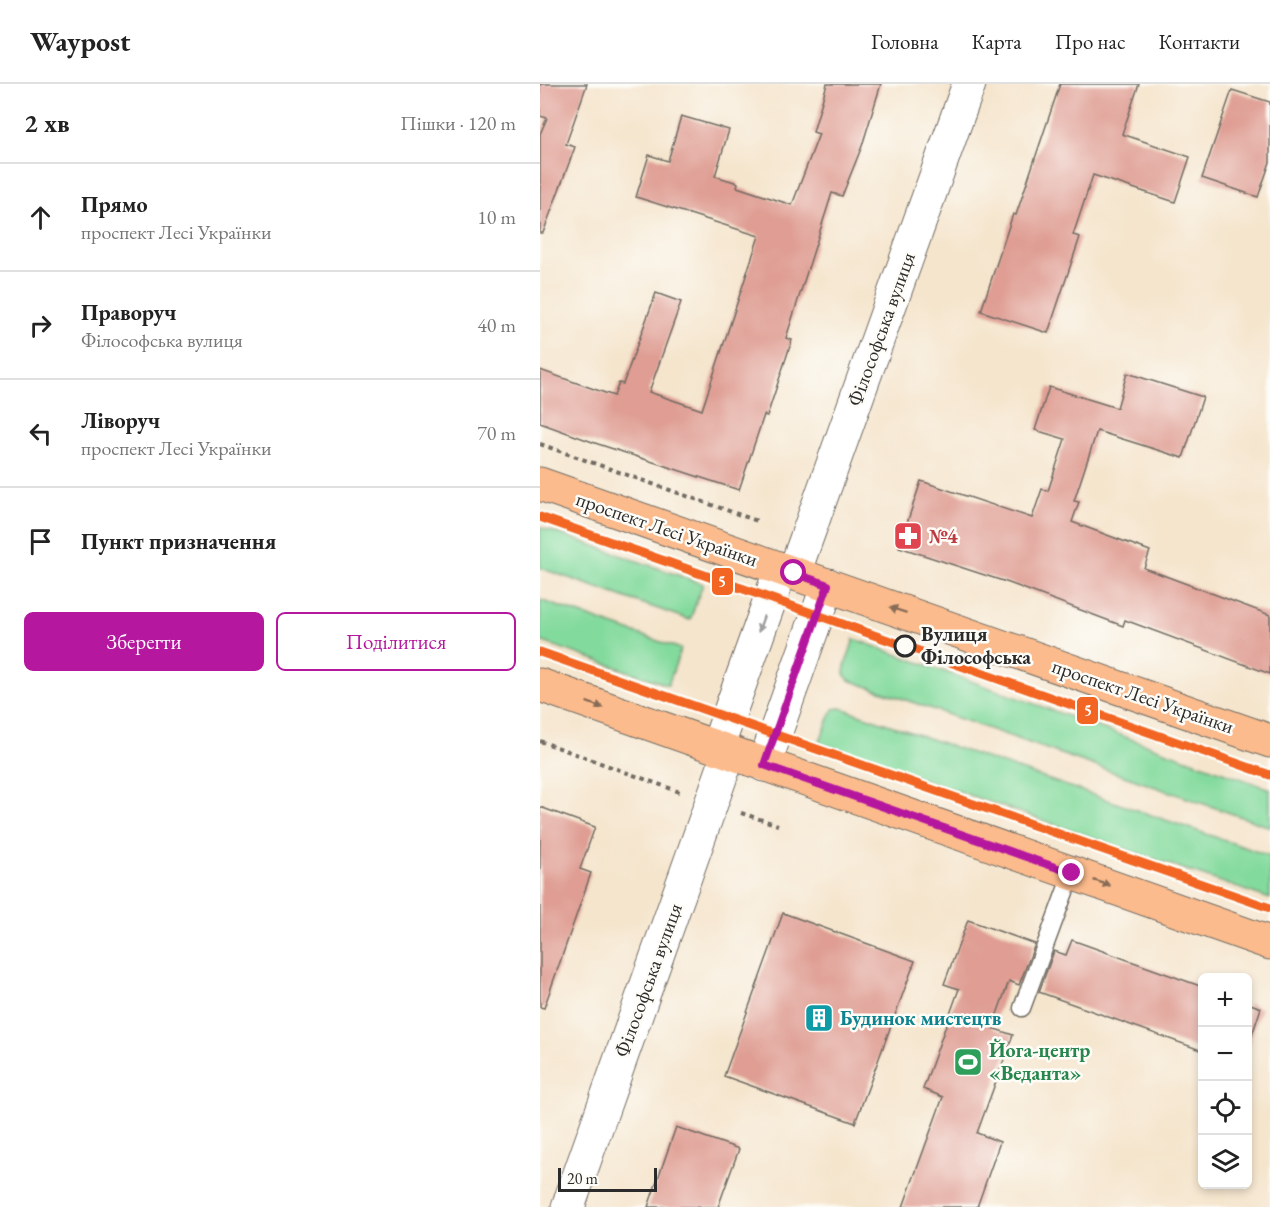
<!DOCTYPE html>
<html lang="uk">
<meta charset="utf-8">
<style>
body{margin:0;font-family:"EB Garamond",serif;background:#f6f6f6;color:#222}
.controls{position:absolute;right:18px;bottom:18px;display:grid;overflow:hidden;border-radius:9px;box-shadow:0 3px 9px #0003}
.controls button{width:54px;height:54px;display:grid;place-items:center;padding:0;border:0;border-bottom:2px solid #e0e0e0;background:#fff;color:#222;font:30px sans-serif}
.scale{position:absolute;left:18px;bottom:15px;width:99px;box-sizing:border-box;padding-left:6px;border:3px solid #2b2b2b;border-top:0;font-size:16px;line-height:21px;white-space:nowrap;color:#2b2b2b;-webkit-text-stroke:4px #fdfcf7;paint-order:stroke}
.stop{position:absolute;width:18px;height:18px;margin:-14px;border:4px solid #b5179e;border-radius:50%;background:#fff}
.stop.end{background:#b5179e;border-color:#fff;box-shadow:0 2px 6px #0008}
.list{margin:0;padding:0;list-style:none}
h2{display:flex;justify-content:space-between;align-items:center;height:78px;margin:0;padding:0 24px;font-size:26px}
h2 small{font-size:20px;font-weight:400;color:#767676}
.list li{display:grid;grid-template-columns:39px 1fr auto;gap:18px;align-items:center;box-sizing:border-box;height:108px;padding:0 24px;border-top:2px solid #e0e0e0}
.list b{display:block;font-size:22px;white-space:nowrap}
.list p{margin:0;font-size:20px;white-space:nowrap;color:#767676}
.list em{font-size:20px;font-style:normal;color:#767676}
.actions{display:flex;gap:12px;padding:18px 24px}
.actions a{flex:1;padding:14px 0;border:2px solid #b5179e;border-radius:9px;text-align:center;font-size:21px;color:#b5179e}
.actions .main{background:#b5179e;color:#fff}
.icon{flex:none;width:33px;height:33px;fill:none;stroke:currentColor;stroke-width:2;stroke-linecap:round;stroke-linejoin:round}
.map{position:relative;flex:none;width:730px;height:1123px;overflow:hidden}
header{display:flex;align-items:center;gap:36px;box-sizing:border-box;height:84px;padding:0 30px;background:#fff;border-bottom:2px solid #e0e0e0}
header strong{font-size:28px}
nav{display:flex;gap:33px;margin-inline-start:auto;font-size:21px}
main{display:flex}
aside{flex:1;background:#fff}
.map>svg:first-child{display:block}
.green{fill:#83da9d;stroke:#578264;stroke-width:1.5}
.building{fill:#df9d93}
.lines{fill:none;stroke-linecap:round;stroke-linejoin:round}
.service-casing{stroke:#726c64;stroke-width:19}
.minor-casing{stroke:#726c64;stroke-width:35}
.primary-casing{stroke:#726c64;stroke-width:35}
.path{stroke:#726c64;stroke-width:4;stroke-dasharray:4.5 4.5;stroke-linecap:butt}
.service{stroke:#fff;stroke-width:16}
.minor{stroke:#fff;stroke-width:33}
.primary{stroke:#fbbb8c;stroke-width:33}
.tram-1-casing{stroke:#fdfcf7;stroke-width:14}
.tram-1{stroke:#f26522;stroke-width:9}
.oneway{fill:#896c57}
.oneway2{fill:#a0a0a0}
.route{stroke:#b5179e;stroke-width:8}
.stop-dot{fill:#fdfcf7;stroke:#2b2b2b;stroke-width:3}
.labels{text-anchor:middle;stroke-width:5;stroke-linejoin:round;paint-order:stroke}
.street-label{font-size:20px;fill:#2b2b2b;stroke:#fdfcf7}
.health-label{font-size:20px;font-weight:bold;fill:#be3a42;stroke:#fdfcf7;text-anchor:start}
.stop-label{font-size:20px;font-weight:bold;fill:#2b2b2b;stroke:#fdfcf7;text-anchor:start}
.culture-label{font-size:20px;font-weight:bold;fill:#0d838f;stroke:#fdfcf7;text-anchor:start}
.leisure-label{font-size:20px;font-weight:bold;fill:#27864d;stroke:#fdfcf7;text-anchor:start}
.line-badge{stroke:#fdfcf7;stroke-width:2}
.badge-label{font-size:16px;text-anchor:middle;font-weight:bold;fill:#fff}
</style>
<header>
<strong>Waypost</strong>
<nav><a>Головна</a><a>Карта</a><a>Про нас</a><a>Контакти</a></nav>
</header>
<main>
<aside>
<h2>2 хв<small>Пішки · 120 m</small></h2>
<ul class="list">
<li><svg class="icon" aria-label="ahead" viewBox="0 0 24 24"><path d="M12 20V5M6 11l6-6 6 6"/></svg><div><b>Прямо</b><p>проспект Лесі Українки</p></div><em>10 m</em></li>
<li><svg class="icon" aria-label="right" viewBox="0 0 24 24"><path d="M7 20v-9h11M14 6l5 5-5 5"/></svg><div><b>Праворуч</b><p>Філософська вулиця</p></div><em>40 m</em></li>
<li><svg class="icon" aria-label="left" viewBox="0 0 24 24"><path d="M17 20v-9H6M10 6l-5 5 5 5"/></svg><div><b>Ліворуч</b><p>проспект Лесі Українки</p></div><em>70 m</em></li>
<li><svg class="icon" aria-label="arrive" viewBox="0 0 24 24"><path d="M6 21V4h12l-3 4 3 4H6"/></svg><div><b>Пункт призначення</b></div></li>
</ul>
<div class="actions"><a class="main">Зберегти</a><a>Поділитися</a></div>
</aside>
<div class="map">
<svg width="730" height="1123" viewBox="0 0 730 1123">
<rect width="100%" height="100%" fill="#fdfcf7"/>
<filter id="ink" filterUnits="userSpaceOnUse"><feTurbulence type="fractalNoise" baseFrequency=".0167" numOctaves="2"/><feDisplacementMap in="SourceGraphic" scale="12" xChannelSelector="R" yChannelSelector="G"/><feConvolveMatrix kernelMatrix="1 2 1 2 8 2 1 2 1" color-interpolation-filters="sRGB"/></filter>
<filter id="wash" filterUnits="userSpaceOnUse"><feTurbulence type="fractalNoise" baseFrequency=".008" numOctaves="4" result="noise"/><feDisplacementMap in="SourceGraphic" scale="24" xChannelSelector="R" yChannelSelector="G"/><feGaussianBlur stdDeviation="1.35" result="paint"/><feColorMatrix in="noise" values="0 0 0 0 0 0 0 0 0 0 0 0 0 0 0 0 0 1.4 0 .05"/><feComposite in="paint" operator="in"/></filter>
<g filter="url(#wash)">
<rect width="100%" height="100%" fill="#f5e5cd"/>
<path class="green" d="M0,443L163,500L150,536L0,484Z
M0,516L141,565L128,601L0,557Z
M314,555L730,705V743L309,596L304,590L305,582Z
M301,624L730,772V815L279,659L293,625Z"/>
<g id="blocks">
<path class="building" d="M0,0H47L26,60L35,63L3,149H0V50L7,34L0,32Z
M287,0H341L322,62L302,112L292,109L246,254L252,256L227,332L224,331L199,406L58,360L0,339V286L74,312L79,299L83,300L116,209L141,218L109,308L162,326L219,152L96,113L109,71L128,77L141,32L189,46L175,92L198,99L197,103L252,121L279,50L273,48Z
M520,0H599L582,50L650,73L635,118L553,91L533,151L540,153L508,249L441,227L473,130L476,131Z
M692,6L730,18V78L718,113L662,94Z
M587,289L663,313L643,374L557,347L534,417L539,418L532,438L610,467L604,484L730,531V590L585,536L583,542L469,499L359,463L381,397L492,434L502,405L508,407L525,355L495,346L509,303L577,324Z
M0,723L55,743L40,785L51,789L4,924L0,923Z
M243,829L375,877L315,1039L184,992Z
M428,836L495,860L479,901L469,897L452,944L473,951L437,1049L460,1058L437,1123H363L403,1013L383,1005L419,905L404,900Z
M532,856L663,903V967L499,908L514,867L526,871Z
M708,919L721,924L708,963Z
M136,1043L199,1065L178,1123H108Z"/>
</g>
</g>
<g filter="url(#ink)">
<use href="#blocks" fill-opacity="0" stroke="#726c64" stroke-width="1.5"/>
<g class="lines">
<g class="service-casing">
<path id="service" d="M482,924L532,789"/>
</g>
<g class="minor-casing">
<path id="minor" d="M254,489L429,0
M177,664L241,485
M224,681L288,501
M28,1123L189,669"/>
</g>
<g class="primary-casing">
<path id="primary" d="M0,400L730,657
M0,601L730,859"/>
</g>
<path class="path" d="M0,360L220,438
M0,657L140,708
M201,729L238,741"/>
<use href="#service" class="service"/>
<use href="#minor" class="minor"/>
<use href="#primary" class="primary"/>
<g class="tram-1-casing">
<path id="tram-1" d="M0,433L730,691
M0,568L730,824"/>
</g>
<use href="#tram-1" class="tram-1"/>
</g>
<defs><path id="oneway-solid" d="M-6-.8H1V-3.2L6.5 0L1 3.2V.8H-6Z" transform="scale(1.5)"/></defs>
<g class="oneway">
<use href="#oneway-solid" transform="translate(358 526) rotate(-161)"/>
<use href="#oneway-solid" transform="translate(55 621) rotate(20)"/>
<use href="#oneway-solid" transform="translate(562 799) rotate(19)"/>
</g>
<use class="oneway2" href="#oneway-solid" transform="translate(221 540) rotate(109)"/>
</g>
<g class="lines" filter="url(#ink)">
<path class="route" d="M254,489L288,501L224,681L532,789"/>
</g>
<defs>
<g id="pharmacy-square" transform="scale(1.5)"><rect x="-9" y="-9" width="18" height="18" rx="4" fill="#e0444e" stroke="#fdfcf7"/><path d="M-2-6h4v4h4v4h-4v4h-4v-4h-4v-4h4Z" fill="#fff"/></g>
<g id="building-square" transform="scale(1.5)"><rect x="-9" y="-9" width="18" height="18" rx="4" fill="#0f9aa8" stroke="#fdfcf7"/><path d="M-4-6H4V6H1V3H-1V6H-4ZM-2.5-4.3h1.7v1.8h-1.7ZM.8-4.3h1.7v1.8H.8ZM-2.5-1h1.7V.8h-1.7ZM.8-1h1.7V.8H.8Z" fill="#fff"/></g>
<g id="stadium-square" transform="scale(1.5)"><rect x="-9" y="-9" width="18" height="18" rx="4" fill="#2e9e5b" stroke="#fdfcf7"/><path d="M0-5a6.5 5 0 1 0 0 10a6.5 5 0 1 0 0-10ZM-3.5-1.8h7v3.6h-7Z" fill="#fff"/></g>
</defs>
<g fill-rule="evenodd">
<use href="#pharmacy-square" x="368" y="452"/>
<use href="#building-square" x="279" y="934"/>
<use href="#stadium-square" x="428" y="978"/>
</g>
<circle class="stop-dot" cx="365" cy="562" r="10"/>
<g class="labels">
<g class="street-label">
<text transform="translate(341 245) rotate(-70)" y="7">Філософська вулиця</text>
<text transform="translate(127 445) rotate(19)" y="7">проспект Лесі Українки</text>
<text transform="translate(603 612) rotate(19)" y="7">проспект Лесі Українки</text>
<text transform="translate(108 896) rotate(-70)" y="7">Філософська вулиця</text>
</g>
<g class="health-label">
<text x="389" y="459">№4</text>
</g>
<g class="stop-label">
<text x="381" y="557">Вулиця<tspan x="381" dy="23">Філософська</tspan></text>
</g>
<g class="culture-label">
<text x="300" y="941">Будинок мистецтв</text>
</g>
<g class="leisure-label">
<text x="449" y="973">Йога-центр<tspan x="449" dy="23">«Веданта»</tspan></text>
</g>
</g>
<g class="line-badge">
<rect x="171" y="483" width="23" height="29" rx="6" fill="#f26522"/>
<rect x="536" y="612" width="23" height="29" rx="6" fill="#f26522"/>
</g>
<g class="badge-label">
<text x="182" y="503">5</text>
<text x="548" y="632">5</text>
</g>
</svg>
<div class="controls">
<button>+</button>
<button>−</button>
<button><svg class="icon" aria-label="locate" viewBox="0 0 24 24"><circle cx="12" cy="12" r="6"/><path d="M12 2v4M12 18v4M2 12h4M18 12h4"/></svg></button>
<button><svg class="icon" aria-label="layers" viewBox="0 0 24 24"><path d="M12 4l9 5-9 5-9-5zM3 14l9 5 9-5"/></svg></button>
</div>
<div class="scale">20 m</div>
<div class="stop" style="left:254px;top:489px"></div>
<div class="stop end" style="left:532px;top:789px"></div>
</div>
</main>
